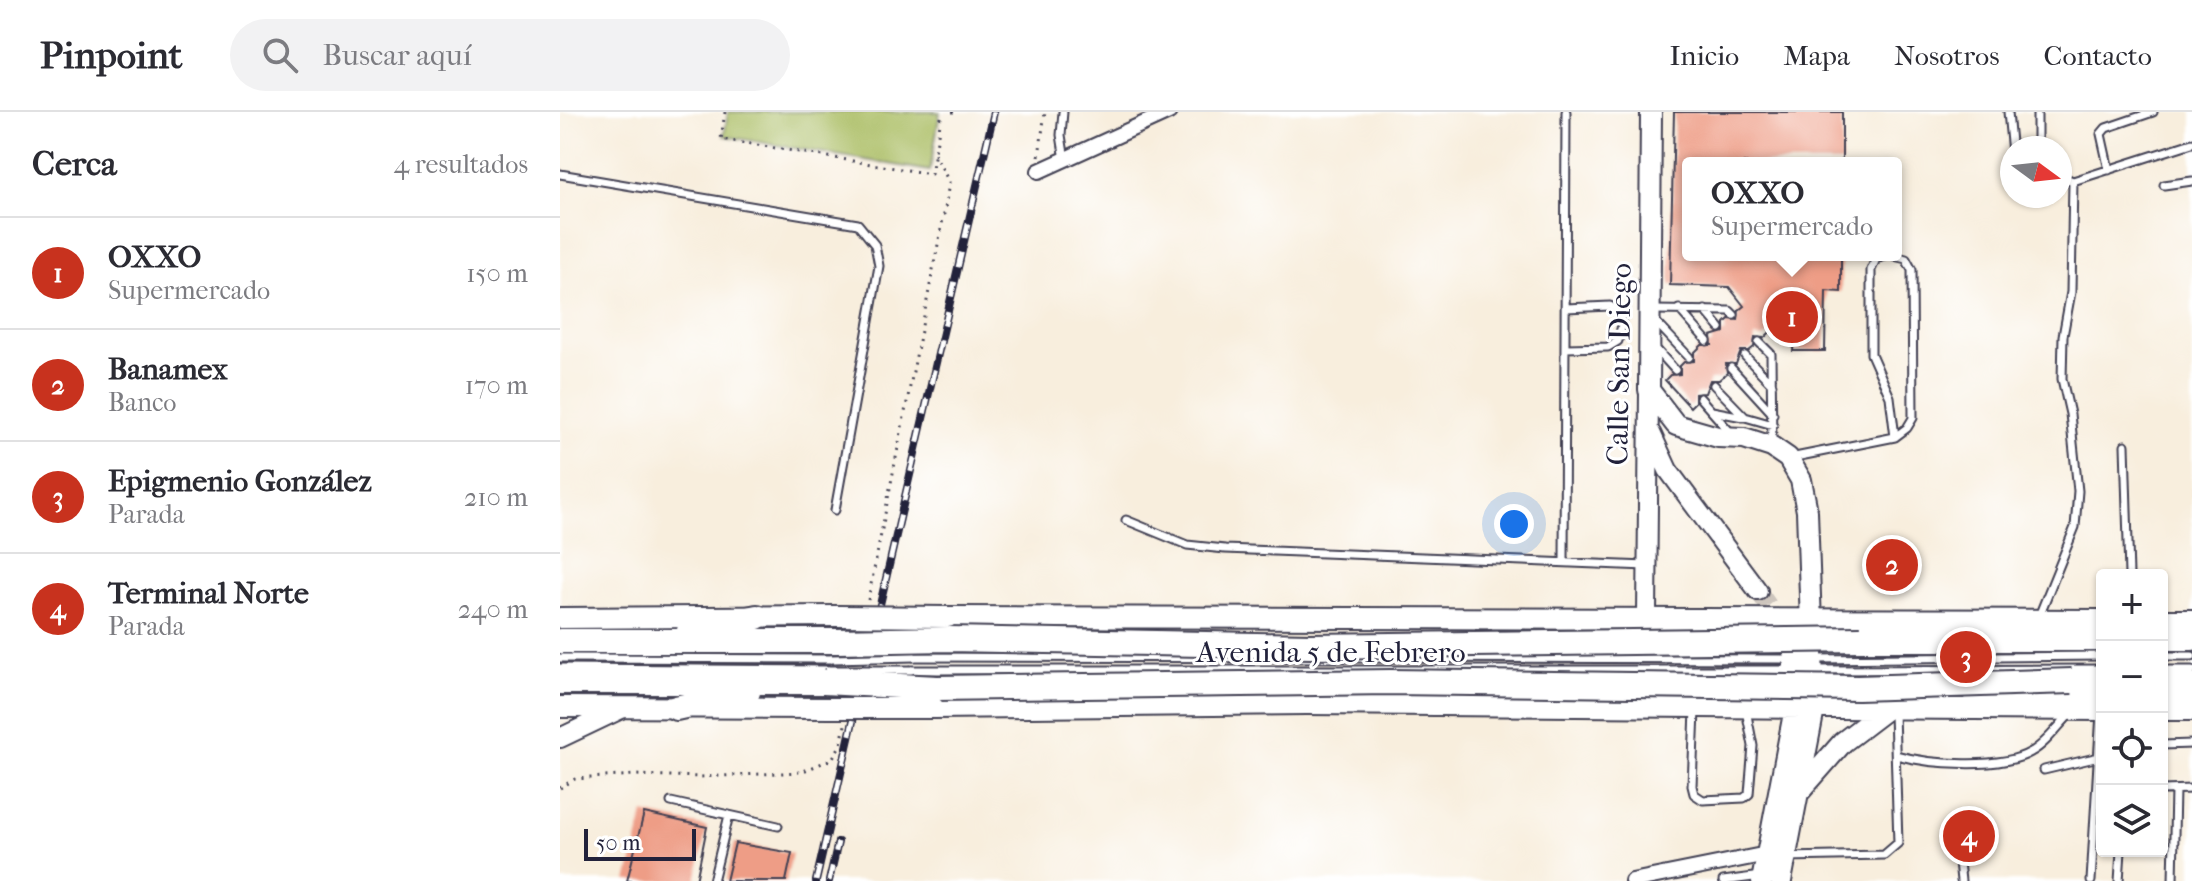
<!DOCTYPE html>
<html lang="es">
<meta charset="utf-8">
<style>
body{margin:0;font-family:"IM FELL French Canon",serif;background:#f2f2f3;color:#2b2b33}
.controls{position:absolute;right:24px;bottom:24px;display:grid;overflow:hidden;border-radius:8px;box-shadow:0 2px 6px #0004}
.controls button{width:72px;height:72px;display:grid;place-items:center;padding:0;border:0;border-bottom:2px solid #e1e1e2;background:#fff;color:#2b2b33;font:40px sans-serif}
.compass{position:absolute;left:1440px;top:24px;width:72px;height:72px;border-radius:50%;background:#fff;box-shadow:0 2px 6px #0004;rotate:105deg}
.scale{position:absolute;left:24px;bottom:20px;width:112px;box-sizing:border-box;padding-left:8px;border:4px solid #22223b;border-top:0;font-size:22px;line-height:28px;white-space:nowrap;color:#22223b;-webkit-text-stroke:6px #fff;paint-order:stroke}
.you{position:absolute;left:954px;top:412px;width:28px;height:28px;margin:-20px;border:6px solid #fff;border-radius:50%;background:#1a73e8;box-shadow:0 0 0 12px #1a73e833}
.badge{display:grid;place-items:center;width:52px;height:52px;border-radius:50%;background:#c8321e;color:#fff;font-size:26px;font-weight:700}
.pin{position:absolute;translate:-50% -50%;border:4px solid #fff;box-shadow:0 2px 8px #0006}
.popup{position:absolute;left:1122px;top:45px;width:220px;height:104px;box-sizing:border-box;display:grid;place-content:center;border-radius:8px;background:#fff;filter:drop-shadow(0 2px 6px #0005);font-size:26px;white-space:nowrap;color:#7c7c81}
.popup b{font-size:30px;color:#2b2b33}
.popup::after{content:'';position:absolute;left:50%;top:100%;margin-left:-16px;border:16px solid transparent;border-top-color:#fff}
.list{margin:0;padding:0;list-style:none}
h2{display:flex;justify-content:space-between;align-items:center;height:104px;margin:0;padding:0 32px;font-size:34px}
h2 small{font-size:26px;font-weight:400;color:#7c7c81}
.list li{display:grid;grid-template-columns:52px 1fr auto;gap:24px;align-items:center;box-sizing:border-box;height:112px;padding:0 32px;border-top:2px solid #e1e1e2}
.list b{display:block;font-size:30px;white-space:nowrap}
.list p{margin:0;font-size:26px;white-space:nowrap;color:#7c7c81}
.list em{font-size:26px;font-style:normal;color:#7c7c81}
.icon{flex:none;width:44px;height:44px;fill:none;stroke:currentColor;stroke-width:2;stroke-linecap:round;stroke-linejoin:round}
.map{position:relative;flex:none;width:1632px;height:769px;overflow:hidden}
header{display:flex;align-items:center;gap:48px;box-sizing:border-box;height:112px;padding:0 40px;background:#fff;border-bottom:2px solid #e1e1e2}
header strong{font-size:38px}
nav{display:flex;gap:44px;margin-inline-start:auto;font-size:28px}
.search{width:560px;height:72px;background:#f2f2f3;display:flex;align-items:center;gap:20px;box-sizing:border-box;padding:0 28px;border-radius:44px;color:#7c7c81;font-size:30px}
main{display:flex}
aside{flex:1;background:#fff}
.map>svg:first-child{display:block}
.green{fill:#a9bc60;stroke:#666f4e;stroke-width:2}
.building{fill:#ee9d86}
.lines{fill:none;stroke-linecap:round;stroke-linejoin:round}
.tertiary-tunnel{stroke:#cdc5bd;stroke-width:18;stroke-dasharray:18 9;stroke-linecap:butt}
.service-casing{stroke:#424153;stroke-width:11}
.minor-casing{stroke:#424153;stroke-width:18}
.tertiary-casing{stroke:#424153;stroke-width:22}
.secondary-casing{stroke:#424153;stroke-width:24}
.trunk-casing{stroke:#424153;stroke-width:28}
.path{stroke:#424153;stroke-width:3;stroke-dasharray:2 6;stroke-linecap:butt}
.service{stroke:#fff;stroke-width:7}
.minor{stroke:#fff;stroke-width:14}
.tertiary{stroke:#fff;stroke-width:18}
.secondary{stroke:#fff;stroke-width:20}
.trunk{stroke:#fff;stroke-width:24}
.rail-casing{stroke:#22223b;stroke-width:8}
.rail{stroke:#fff;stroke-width:5;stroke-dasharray:15;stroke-linecap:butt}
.service-bridge-casing{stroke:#424153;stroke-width:11;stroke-linecap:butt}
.secondary-bridge-casing{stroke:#424153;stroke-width:24;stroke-linecap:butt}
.trunk-bridge-casing{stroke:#424153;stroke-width:28;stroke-linecap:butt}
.service-bridge{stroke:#fff;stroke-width:7}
.secondary-bridge{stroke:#fff;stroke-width:20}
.trunk-bridge{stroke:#fff;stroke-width:24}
.labels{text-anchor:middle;stroke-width:6;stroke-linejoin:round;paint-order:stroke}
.street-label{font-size:30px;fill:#22223b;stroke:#fff}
</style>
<header>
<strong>Pinpoint</strong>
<div class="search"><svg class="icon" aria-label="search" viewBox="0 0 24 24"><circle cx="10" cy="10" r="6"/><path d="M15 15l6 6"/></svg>Buscar aquí</div>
<nav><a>Inicio</a><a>Mapa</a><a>Nosotros</a><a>Contacto</a></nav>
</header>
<main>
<aside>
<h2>Cerca<small>4 resultados</small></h2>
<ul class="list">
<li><span class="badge">1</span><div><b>OXXO</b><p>Supermercado</p></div><em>150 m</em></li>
<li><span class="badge">2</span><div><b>Banamex</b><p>Banco</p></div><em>170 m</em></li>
<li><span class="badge">3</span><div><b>Epigmenio González</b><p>Parada</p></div><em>210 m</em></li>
<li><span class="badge">4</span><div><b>Terminal Norte</b><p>Parada</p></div><em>240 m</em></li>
</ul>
</aside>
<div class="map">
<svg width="1632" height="769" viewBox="0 0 1632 769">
<rect width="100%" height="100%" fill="#fff"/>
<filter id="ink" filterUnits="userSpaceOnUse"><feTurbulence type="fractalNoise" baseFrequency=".0125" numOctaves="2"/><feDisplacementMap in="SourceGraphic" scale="16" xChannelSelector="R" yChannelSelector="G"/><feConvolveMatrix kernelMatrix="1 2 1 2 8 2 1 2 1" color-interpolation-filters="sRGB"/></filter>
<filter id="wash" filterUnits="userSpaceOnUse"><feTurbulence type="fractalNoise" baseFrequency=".006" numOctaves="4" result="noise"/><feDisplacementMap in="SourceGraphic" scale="32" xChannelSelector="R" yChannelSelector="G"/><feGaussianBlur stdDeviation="1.8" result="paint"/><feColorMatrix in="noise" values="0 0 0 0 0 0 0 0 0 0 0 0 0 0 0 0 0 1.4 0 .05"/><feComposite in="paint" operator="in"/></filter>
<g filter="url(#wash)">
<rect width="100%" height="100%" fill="#f8eedd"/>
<path class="green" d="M168,0H380L370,59L164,24Z"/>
<g id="blocks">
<path class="building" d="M1114,0H1282V51H1128V143H1281V180L1266,179L1265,239H1233L1234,226L1220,211L1204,226L1195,225L1194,235L1189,239H1181L1176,252H1166L1167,261L1159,268H1150L1145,281L1135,282V290L1130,295L1105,268L1110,263L1120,262V254L1124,250L1134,249V241L1142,233H1152L1151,224L1165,220V211L1169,207L1178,208L1179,198L1184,194L1169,175L1110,173Z
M84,701L147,715L136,769H67Z
M175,731L232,741L226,769H166Z"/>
</g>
</g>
<g filter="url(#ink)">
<use href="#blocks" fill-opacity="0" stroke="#424153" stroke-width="2"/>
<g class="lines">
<path class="tertiary-tunnel" d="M1198,479L1224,516
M1156,530L1207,566L1217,583
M1250,537L1266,550L1328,572"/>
<g class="service-casing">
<path id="service" d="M503,0L501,23L505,48
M1448,0L1452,41
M1477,36V0
M1549,58L1541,22L1546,16L1593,0
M0,62L298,112L315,133L319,154L275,398
M1500,64L1513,69
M1604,73L1632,69
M1328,143L1316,147L1311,158V242L1330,285L1335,325
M1006,196L1050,194L1059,199L1062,213L1058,229L1048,235L1006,236
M1119,197L1147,229
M1094,198L1170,199L1174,203
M1145,198L1160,216
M1095,209L1129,245
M1199,230L1211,242L1212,333
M1095,236L1115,258
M1185,244L1212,272
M1171,256L1213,302
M1154,273L1185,305L1213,313
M1140,286L1171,321
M1152,299L1183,305
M1565,333L1569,463
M1230,346L1335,325L1347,316L1353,306L1352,158L1346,147L1330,143
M566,408L627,433L665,437L1087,454
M1004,450L1006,0
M1479,504L1515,415L1518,379L1510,302L1502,267L1503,224L1511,180L1513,69L1632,31
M1602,544H1632
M354,545L1232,547
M0,546L272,547
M1256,547L1542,544
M0,556L269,558
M351,558H1232
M1256,558L1542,557
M1602,558H1632
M1135,598L1132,674L1134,682L1143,688L1184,686L1189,682L1193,634L1186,598
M1602,633L1632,632
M1336,643C1368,652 1441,658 1471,640C1486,632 1498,614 1511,601
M1484,658L1539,645
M1602,678L1632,677
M111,690L218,714
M1398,740L1401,769
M1226,745L1324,743L1338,731L1334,601
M153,769L169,703
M1163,769L1201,764
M1531,769L1541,600
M1559,769L1561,739
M1613,769L1615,678"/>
</g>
<g class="minor-casing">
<path id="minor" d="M479,59L609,0
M1072,769L1207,742"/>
</g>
<g class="tertiary-casing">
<path id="tertiary" d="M1091,321L1108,358L1198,479
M1087,505L1089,278
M1082,516L1119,517
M1413,585L1542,586
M1602,586H1632
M0,626L63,596"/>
</g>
<g class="secondary-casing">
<path id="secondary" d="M1091,0L1089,278L1116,313L1158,325L1184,326L1212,335L1228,346L1241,368L1247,399L1254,597L1221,769
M388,505L1542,508
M0,506L278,504
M1602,508H1632
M0,595L277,596
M374,596L746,592L1542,598
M1602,598H1632
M1241,678L1283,630L1325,598
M1202,769L1235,596L1233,512"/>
</g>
<g class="trunk-casing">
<path id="trunk" d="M129,519L197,505
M1602,526H1632
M1301,527H1542
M0,529H276
M1512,569L1542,570
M0,570H264
M1602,572L1632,573
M116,596L188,580"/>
</g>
<path class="path" d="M165,0L161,27L371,62L382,0
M392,0H396
M479,44L485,0
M308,488L385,97L389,70L373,39
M0,676L15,667L75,663L140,665L241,660L272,647L281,632L285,613"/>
<use href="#service" class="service"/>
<use href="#minor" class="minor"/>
<use href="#tertiary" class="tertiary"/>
<use href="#secondary" class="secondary"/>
<use href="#trunk" class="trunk"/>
<g class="rail-casing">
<path id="rail" d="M256,769L434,0
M269,769L278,730"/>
</g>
<use href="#rail" class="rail"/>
<g class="service-bridge-casing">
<path id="service-bridge" d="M272,547L354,545
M269,558H351"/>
</g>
<g class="secondary-bridge-casing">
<path id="secondary-bridge" d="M278,504L388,505
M277,596H374"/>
</g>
<g class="trunk-bridge-casing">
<path id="trunk-bridge" d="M276,529L389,527L750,534L1301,527
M264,570L377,576L830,570L1298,576L1512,569"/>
</g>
<use href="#service-bridge" class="service-bridge"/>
<use href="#secondary-bridge" class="secondary-bridge"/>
<use href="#trunk-bridge" class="trunk-bridge"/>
</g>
</g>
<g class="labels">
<g class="street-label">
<text transform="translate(1059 252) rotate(-89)" y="10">Calle San Diego</text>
<text x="771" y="550">Avenida 5 de Febrero</text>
</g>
</g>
</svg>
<div class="controls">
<button>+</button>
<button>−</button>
<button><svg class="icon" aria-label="locate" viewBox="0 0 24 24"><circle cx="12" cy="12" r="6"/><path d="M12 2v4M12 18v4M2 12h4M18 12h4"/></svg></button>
<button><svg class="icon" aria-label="layers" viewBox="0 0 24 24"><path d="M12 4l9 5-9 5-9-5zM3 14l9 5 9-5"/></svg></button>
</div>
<svg class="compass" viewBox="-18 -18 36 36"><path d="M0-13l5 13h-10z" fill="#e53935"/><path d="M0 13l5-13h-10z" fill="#7c7c81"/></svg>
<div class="scale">50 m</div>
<div class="you"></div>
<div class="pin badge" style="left:1232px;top:205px">1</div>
<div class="popup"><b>OXXO</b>Supermercado</div>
<div class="pin badge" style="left:1332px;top:453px">2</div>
<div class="pin badge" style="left:1406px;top:545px">3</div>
<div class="pin badge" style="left:1409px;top:724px">4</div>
</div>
</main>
